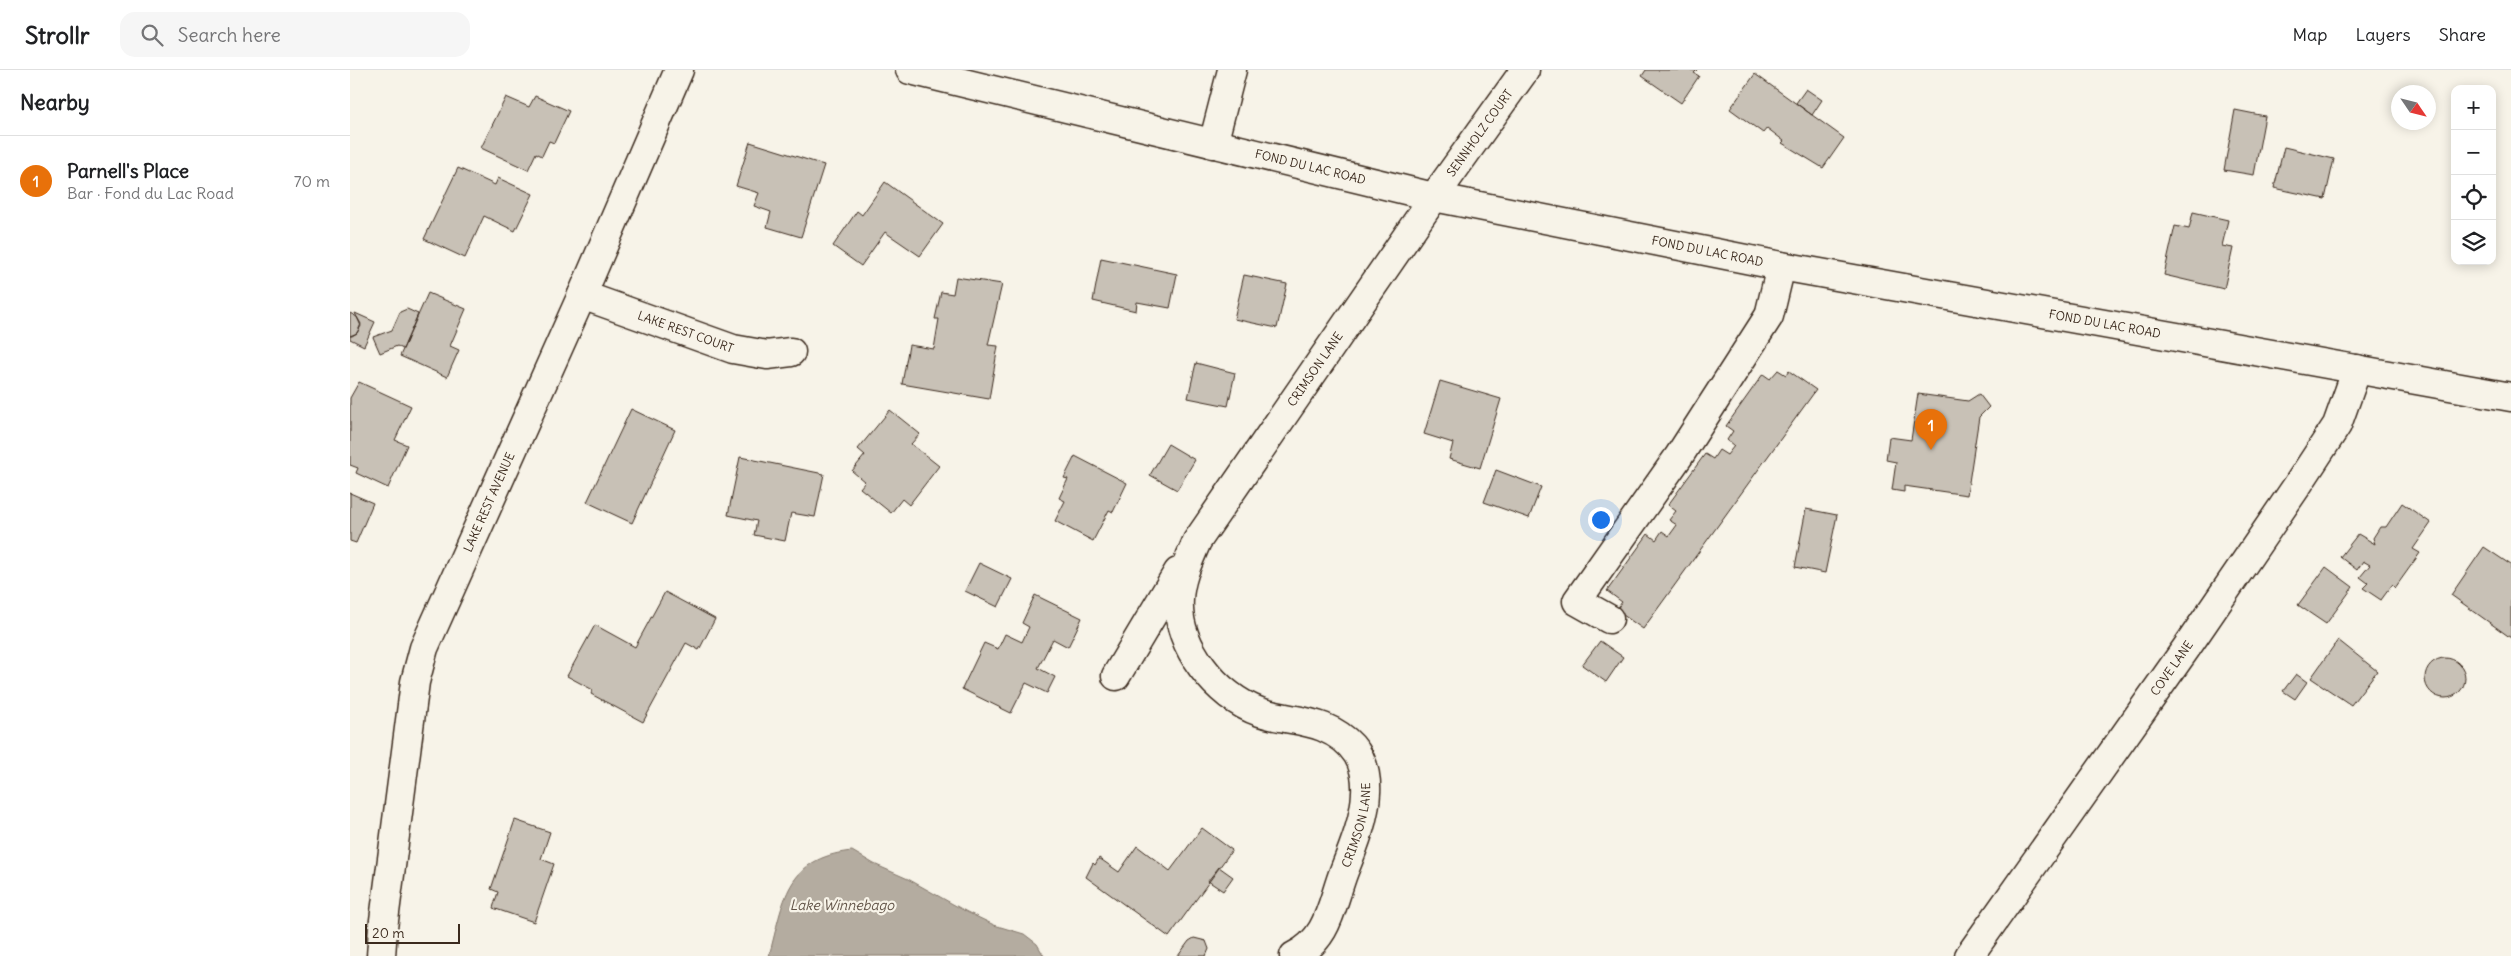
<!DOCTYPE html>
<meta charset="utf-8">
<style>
body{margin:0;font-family:Delius,sans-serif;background:#f6f6f6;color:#202124}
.controls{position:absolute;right:15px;top:15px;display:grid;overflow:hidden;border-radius:10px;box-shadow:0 2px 12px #0003}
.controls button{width:45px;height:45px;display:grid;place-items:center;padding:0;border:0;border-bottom:1px solid #e0e0e0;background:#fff;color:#202124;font:25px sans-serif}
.compass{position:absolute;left:2041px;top:15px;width:45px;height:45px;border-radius:50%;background:#fff;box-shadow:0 2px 12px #0003;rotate:125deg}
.scale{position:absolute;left:15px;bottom:12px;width:95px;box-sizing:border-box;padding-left:5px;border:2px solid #3b2a1e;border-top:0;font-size:14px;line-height:18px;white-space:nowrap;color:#3b2a1e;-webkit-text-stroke:4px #f7f3e8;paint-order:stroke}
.you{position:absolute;left:1250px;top:449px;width:18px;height:18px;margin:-12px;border:4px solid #fff;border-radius:50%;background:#1a73e8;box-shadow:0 0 0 8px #1a73e833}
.badge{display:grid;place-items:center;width:32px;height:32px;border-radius:50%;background:#1f6fb2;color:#fff;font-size:16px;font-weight:700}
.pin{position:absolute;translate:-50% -41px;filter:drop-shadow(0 1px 2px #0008)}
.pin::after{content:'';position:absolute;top:26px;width:18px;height:15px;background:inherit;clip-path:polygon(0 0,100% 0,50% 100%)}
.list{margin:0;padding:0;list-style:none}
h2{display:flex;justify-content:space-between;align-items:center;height:65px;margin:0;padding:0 20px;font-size:21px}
h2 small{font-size:16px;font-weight:400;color:#757577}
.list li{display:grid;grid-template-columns:32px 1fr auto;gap:15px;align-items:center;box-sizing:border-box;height:90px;padding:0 20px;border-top:1px solid #e0e0e0}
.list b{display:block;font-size:19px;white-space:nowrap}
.list p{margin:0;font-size:16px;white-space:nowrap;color:#757577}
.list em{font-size:16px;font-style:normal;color:#757577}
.icon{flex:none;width:28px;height:28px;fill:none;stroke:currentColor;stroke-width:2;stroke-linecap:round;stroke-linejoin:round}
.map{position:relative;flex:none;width:2161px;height:886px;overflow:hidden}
header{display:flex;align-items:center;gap:30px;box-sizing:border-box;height:70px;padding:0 25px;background:#fff;border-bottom:1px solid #e0e0e0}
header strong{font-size:24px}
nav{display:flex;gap:28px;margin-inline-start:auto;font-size:18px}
.search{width:350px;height:45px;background:#f6f6f6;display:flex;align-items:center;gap:12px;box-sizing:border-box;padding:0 18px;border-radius:15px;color:#757577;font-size:19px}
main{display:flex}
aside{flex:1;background:#fff}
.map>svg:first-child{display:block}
.water{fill:#b4aca0;stroke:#84786c}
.building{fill:#c8c1b6;stroke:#3b2a1e}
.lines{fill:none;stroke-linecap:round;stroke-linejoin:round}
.minor-casing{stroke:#3b2a1e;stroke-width:31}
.major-casing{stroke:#3b2a1e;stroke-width:31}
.minor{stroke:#f7f3e8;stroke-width:28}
.major{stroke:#f7f3e8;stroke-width:28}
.labels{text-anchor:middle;stroke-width:4.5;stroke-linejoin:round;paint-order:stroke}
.street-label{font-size:12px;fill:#3b2a1e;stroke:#f7f3e8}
.water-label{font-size:14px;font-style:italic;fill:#5f5145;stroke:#f7f3e8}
</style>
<header>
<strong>Strollr</strong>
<div class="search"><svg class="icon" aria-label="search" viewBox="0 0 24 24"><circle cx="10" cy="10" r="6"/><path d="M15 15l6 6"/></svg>Search here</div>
<nav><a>Map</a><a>Layers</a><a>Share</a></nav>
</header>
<main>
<aside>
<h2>Nearby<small></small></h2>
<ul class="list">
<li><span class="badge" style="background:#e8710a">1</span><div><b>Parnell's Place</b><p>Bar · Fond du Lac Road</p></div><em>70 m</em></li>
</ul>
</aside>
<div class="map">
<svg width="2161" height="886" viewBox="0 0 2161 886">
<rect width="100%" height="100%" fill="#f7f3e8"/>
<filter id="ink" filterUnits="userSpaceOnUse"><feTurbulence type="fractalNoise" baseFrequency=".02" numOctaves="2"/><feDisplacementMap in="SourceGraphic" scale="10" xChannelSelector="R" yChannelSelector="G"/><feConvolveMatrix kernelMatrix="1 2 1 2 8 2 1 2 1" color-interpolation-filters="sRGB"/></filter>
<g filter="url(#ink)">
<path class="water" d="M502,781L524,794L558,809L617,842L644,855L674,864L687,874L694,886H419C434,831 435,788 502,781Z"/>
<path class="building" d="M1296,0H1347L1344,3L1349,6L1331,33L1292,6Z
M1405,4L1494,68L1473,98L1432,73L1434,71L1417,58L1413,63L1380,39Z
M1456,19L1472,30L1462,45L1446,33Z
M185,26L219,41L204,73L199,71L192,86L186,83L178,100L131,78L156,27L179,37Z
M1885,40L1915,46L1904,105L1874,100Z
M400,72L474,95L451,167L417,157L421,142L404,136L409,123L386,116Z
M1934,77L1984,89L1975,129L1924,118Z
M108,98L145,115L148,108L183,124L165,161L134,146L115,188L74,169Z
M535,112L593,154L570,186L535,162L511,196L483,176L507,141L512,145Z
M1843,142L1878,150L1872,176L1883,178L1874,219L1814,205L1825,156L1839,159Z
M751,188L827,204L820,238L787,232L786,241L743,231Z
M894,205L937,214L927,258L884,249Z
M606,207L652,214L638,275L648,276L639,329L552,314L559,275L584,279L589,249H585L591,222L603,224Z
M78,223L116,239L100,276L109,280L97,307L50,286Z
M57,239L68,244L53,279L47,276L30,283L23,267L42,260L50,242Z
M0,243L7,247L11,254L7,263L2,266H0Z
M5,243L25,252L14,276L0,269V266L7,263L11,256Z
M846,293L885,303L878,336L838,328Z
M1428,300L1436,305L1439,301L1466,320L1293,559L1266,540L1272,532L1257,521L1298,464L1306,470L1312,461L1319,466L1327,455L1319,450L1326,441L1318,435L1355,384L1363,389L1369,380L1377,385L1384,376L1377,370L1383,361L1376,356L1413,304L1420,309Z
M1090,311L1151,329L1130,398L1099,389L1103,373L1074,364Z
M9,312L61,336L45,370L57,375L38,418L6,403L8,398L0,395V328Z
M1568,324L1618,331L1629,324L1639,337L1629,347L1617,425L1554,416V422L1542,420L1546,392L1536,390L1539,367L1561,370Z
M281,339L325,360L282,453L237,432Z
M540,340L570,364L561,374L589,396L559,435L552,429L541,443L510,418L515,412L502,401L515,385L508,379Z
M818,374L845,390L827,420L800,405Z
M725,386L777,413L763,442L759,440L743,471L705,451L715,431L709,428L718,409L714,408Z
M390,387L474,404L465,447L441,443L435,471L404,465L407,451L378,445Z
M1146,400L1191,417L1179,448L1134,432Z
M0,423L23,433L6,473L0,471Z
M2052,433L2081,453L2063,479L2070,483L2045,518L2042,515L2031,530L2013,518L2018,513L2010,507L2020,495L2013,491L2007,500L1990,487L2008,464L2025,474L2023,468L2030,457H2036Z
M1456,439L1487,445L1475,503L1445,497Z
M2134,477L2161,495V568L2101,525Z
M629,493L662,509L648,537L615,521Z
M1976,497L2003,517L1976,554L1948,535Z
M315,522L365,549L349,580L336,573L293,652L241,624L243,620L217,606L245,555L285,577Z
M685,525L732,548L718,577L703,569L688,598L705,607L697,623L676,613L661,643L612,619L634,573L648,579L655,564L672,572L679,557L672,553Z
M1988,570L2027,601L2001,635L1961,608Z
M1250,571L1273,587L1256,612L1232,595Z
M2075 608a20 20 0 1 1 40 0a20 20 0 1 1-40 0Z
M1946,604L1957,612L1945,629L1933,621Z
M165,750L200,762L191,789L204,794L184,852L143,838L148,822L141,819Z
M852,758L882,780L819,867L736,807L743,793L745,795L749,788L769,802L787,776L820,801Z
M869,797L883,807L873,821L858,811Z
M844,868L856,871L859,879L856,886H828L839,871Z"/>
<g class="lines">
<g class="minor-casing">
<g id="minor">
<path d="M863,74L882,0"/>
<path id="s1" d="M232,225L383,279L417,285L441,282"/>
<path d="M1259,549L1227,531L1329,386L1419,246L1431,196"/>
<path d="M766,606L828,502"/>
<path id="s2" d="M31,886L33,858L65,612L74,578L232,225L329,0"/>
<path id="s3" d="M944,886C979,869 981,835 994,801C1014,751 1040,685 973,657C953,649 931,649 910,642C867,627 826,576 829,529C830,508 839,490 847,471L1084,127L1175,0"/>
<path id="s4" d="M1619,886L1837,577L1947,416L1987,355L2007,299"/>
</g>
</g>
<g class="major-casing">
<g id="major">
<path id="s5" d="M560,0L1084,127L1431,196L2161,327"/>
</g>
</g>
<use href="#minor" class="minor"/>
<use href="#major" class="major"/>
</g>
</g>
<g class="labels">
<g class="street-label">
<text dy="4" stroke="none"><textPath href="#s3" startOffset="1038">SENNHOLZ COURT</textPath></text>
<text dy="4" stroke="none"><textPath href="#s5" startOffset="412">FOND DU LAC ROAD</textPath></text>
<text dy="4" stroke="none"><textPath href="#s5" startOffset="818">FOND DU LAC ROAD</textPath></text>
<text dy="4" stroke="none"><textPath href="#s5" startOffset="1222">FOND DU LAC ROAD</textPath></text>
<text dy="4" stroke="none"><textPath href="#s1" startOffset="110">LAKE REST COURT</textPath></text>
<text dy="4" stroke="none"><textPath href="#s3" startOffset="750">CRIMSON LANE</textPath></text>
<text dy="4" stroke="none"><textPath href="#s2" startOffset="471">LAKE REST AVENUE</textPath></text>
<text dy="4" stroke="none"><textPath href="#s4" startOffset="352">COVE LANE</textPath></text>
<text dy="4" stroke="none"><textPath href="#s3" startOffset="150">CRIMSON LANE</textPath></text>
</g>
<g class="water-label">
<text x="492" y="840">Lake Winnebago</text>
</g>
</g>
</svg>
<div class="controls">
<button>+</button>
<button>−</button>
<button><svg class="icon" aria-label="locate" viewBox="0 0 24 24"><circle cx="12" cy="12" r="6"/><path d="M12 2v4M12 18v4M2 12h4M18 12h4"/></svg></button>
<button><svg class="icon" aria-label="layers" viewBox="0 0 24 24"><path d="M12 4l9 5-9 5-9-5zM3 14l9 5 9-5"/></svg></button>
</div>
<svg class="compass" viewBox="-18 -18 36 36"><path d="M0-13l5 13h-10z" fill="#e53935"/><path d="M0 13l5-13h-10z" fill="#757577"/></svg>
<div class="scale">20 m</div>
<div class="you"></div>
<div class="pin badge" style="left:1581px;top:380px;background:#e8710a">1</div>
</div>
</main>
